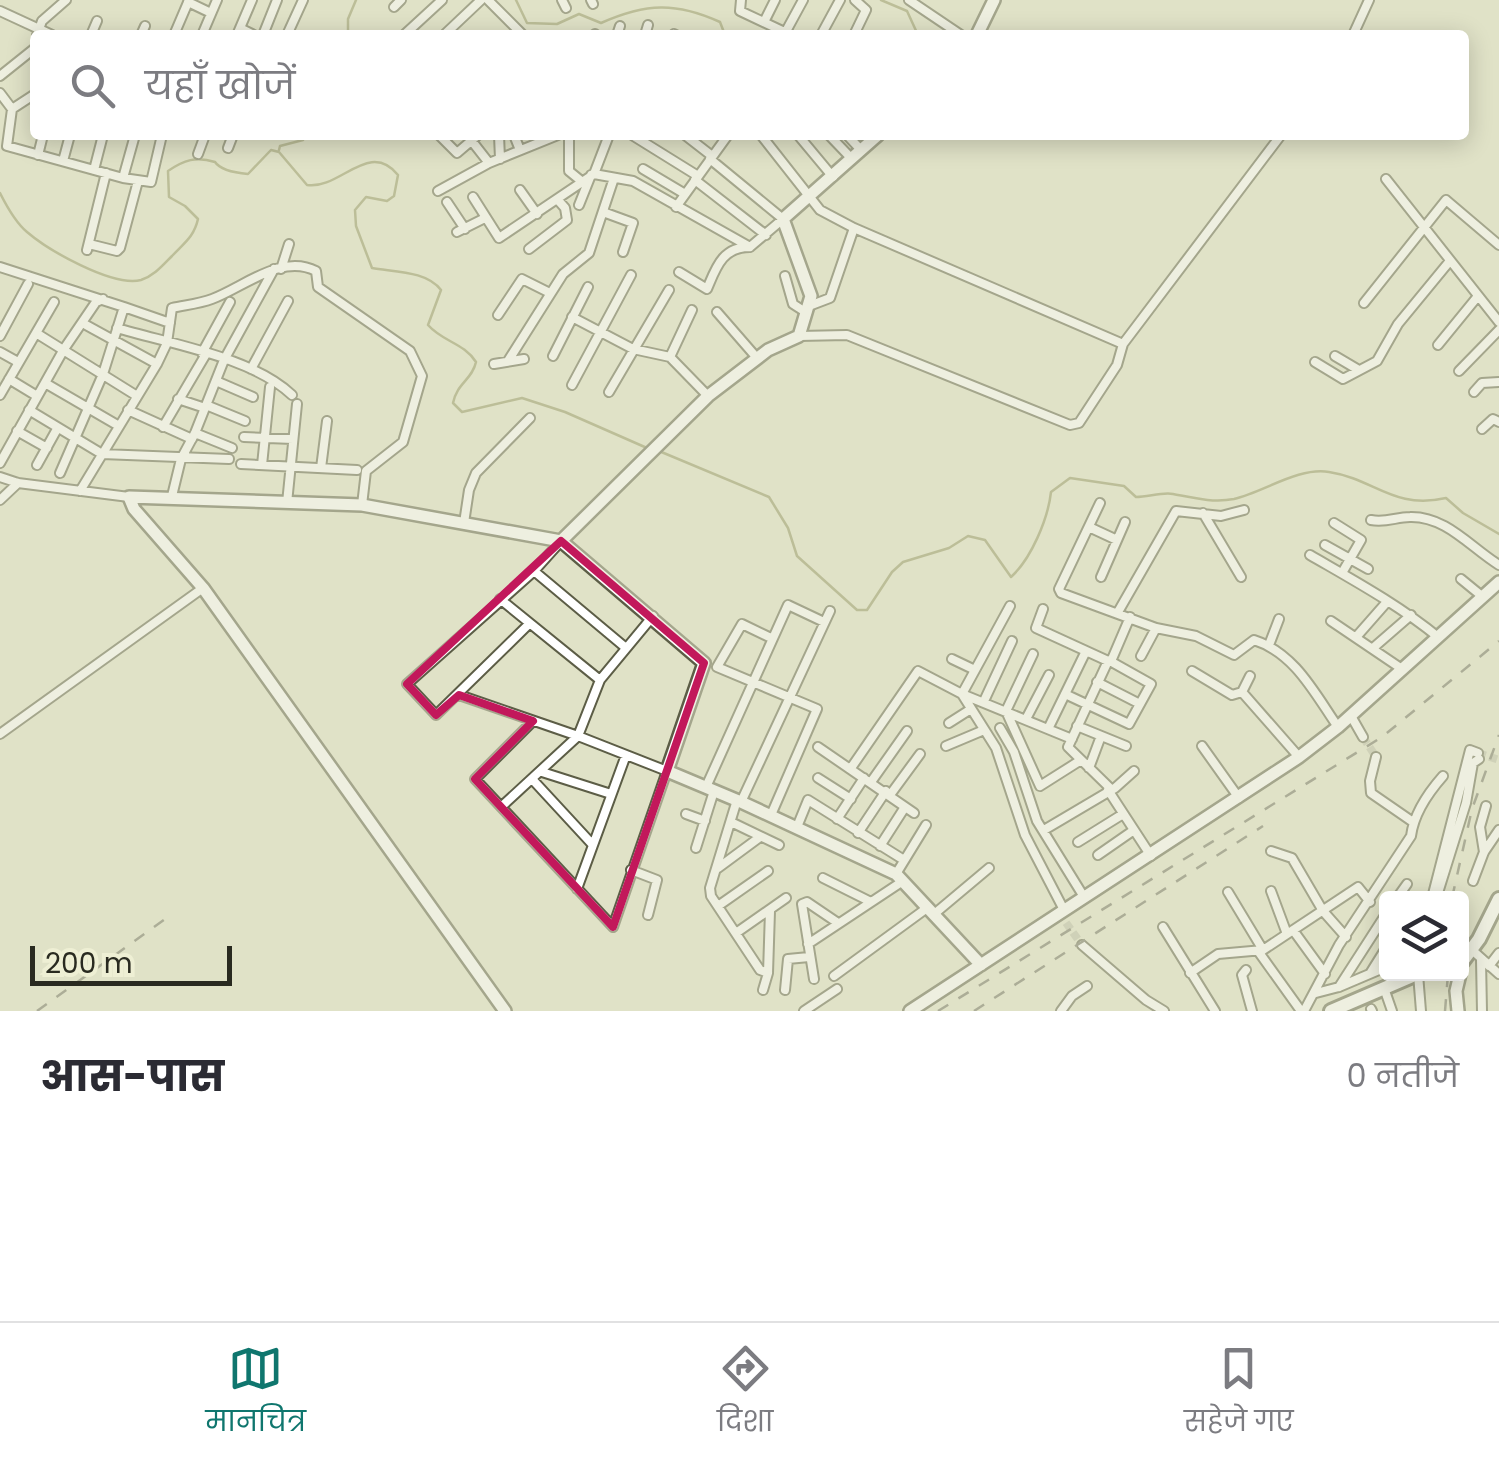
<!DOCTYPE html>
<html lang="hi">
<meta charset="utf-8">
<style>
body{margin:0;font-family:Poppins,"Noto Sans Devanagari",sans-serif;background:#f7f7f7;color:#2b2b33}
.controls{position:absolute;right:30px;bottom:30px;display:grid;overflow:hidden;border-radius:10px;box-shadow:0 5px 25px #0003}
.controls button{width:90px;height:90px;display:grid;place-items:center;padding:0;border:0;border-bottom:2px solid #e1e1e2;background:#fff;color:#2b2b33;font:50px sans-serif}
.scale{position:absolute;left:30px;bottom:25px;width:202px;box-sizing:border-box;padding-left:10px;border:5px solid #292a20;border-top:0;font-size:28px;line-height:35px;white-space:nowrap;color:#292a20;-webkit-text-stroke:8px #eeefd4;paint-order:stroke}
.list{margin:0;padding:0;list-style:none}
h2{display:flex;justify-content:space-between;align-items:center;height:130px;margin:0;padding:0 40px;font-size:42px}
h2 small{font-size:32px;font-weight:400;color:#7c7c81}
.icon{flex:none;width:55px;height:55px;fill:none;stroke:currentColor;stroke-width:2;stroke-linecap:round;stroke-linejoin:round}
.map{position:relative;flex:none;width:1499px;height:1011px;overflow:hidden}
.search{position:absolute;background:#fff;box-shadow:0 5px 25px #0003;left:30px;right:30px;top:30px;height:110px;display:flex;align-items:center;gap:25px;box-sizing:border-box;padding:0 35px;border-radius:10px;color:#7c7c81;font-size:38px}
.sheet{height:310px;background:#fff}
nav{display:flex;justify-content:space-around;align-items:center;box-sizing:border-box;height:140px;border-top:2px solid #e1e1e2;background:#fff;font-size:28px;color:#7c7c81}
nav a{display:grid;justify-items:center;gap:5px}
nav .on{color:#0f766e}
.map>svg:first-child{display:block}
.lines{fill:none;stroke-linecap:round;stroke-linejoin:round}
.stream{stroke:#919261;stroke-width:2.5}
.street-tunnel{stroke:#bbbda6;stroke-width:8;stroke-dasharray:8 4;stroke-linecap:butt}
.street-casing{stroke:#5c5d46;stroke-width:12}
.secondary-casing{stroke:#5c5d46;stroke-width:16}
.primary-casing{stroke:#5c5d46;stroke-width:18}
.street{stroke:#fff;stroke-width:8}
.secondary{stroke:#fff;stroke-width:11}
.primary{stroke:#fff;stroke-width:12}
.rail{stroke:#6d6e5e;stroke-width:2.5;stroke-dasharray:12 12;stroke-linecap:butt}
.marked{fill:none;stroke:#c2185b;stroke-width:8;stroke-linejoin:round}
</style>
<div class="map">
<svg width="1499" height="1011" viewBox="0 0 1499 1011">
<rect width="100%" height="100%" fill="#e0e2c7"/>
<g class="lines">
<path class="stream" d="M516,0L527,23L557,24L579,14L601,23C646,3 676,2 720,22L725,35
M881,0L907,11L918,35
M348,35V19L356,0
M279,150L280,146L303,140L305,135
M0,193C7,207 15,222 27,232C48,250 112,287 141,280C154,276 163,265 172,256C184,243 194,237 198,219L185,206L169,197L168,171C184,160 196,156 215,162C221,171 237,173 248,174L271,150L279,152L307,185C340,190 369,139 398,175L394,196L387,201L366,197L355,210L356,226L372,268C395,272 427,271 441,290L428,325C443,342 464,343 476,362C472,380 457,383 453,403L462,412L522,398L565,412L647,448
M659,451L769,497L788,528L797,556L857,610H867L892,572L903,562L949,548L968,536L985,540L1011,577C1031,559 1048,519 1051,492L1070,478L1124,486L1136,497C1148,497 1162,492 1173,494C1194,498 1213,503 1234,499C1264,492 1298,467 1329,472C1375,479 1393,510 1446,498L1463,513L1499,534"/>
<path class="street-tunnel" d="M1363,737L1376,757
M1478,753L1499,760
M1059,913L1082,945"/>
<g class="street-casing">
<path id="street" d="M488,0L523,35
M562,0L566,8
M591,0L593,4
M741,0L740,11L791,35
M909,0L961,35
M188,2L211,13
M394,7L401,0
M0,11L52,35
M764,22L775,0
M240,28L254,35
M674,34L676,35
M37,35L42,21L66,0
M91,35L97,21
M141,35L145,26
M174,35L189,0
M202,35L217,0
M237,35L252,0
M263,35L277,0
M287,35L303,0
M404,35L442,0
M444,35L481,0
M595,35V34
M617,35L620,26
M645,35L648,25
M784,35L803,0
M821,35L840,0
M854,35L866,10L855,0
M1353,35L1369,0
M0,76L35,48
M0,93L12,109L7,146L123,178L151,182L162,135
M12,109L35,94
M439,135L457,153L478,135
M499,135L500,159
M514,135L520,150
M569,135V171L580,180
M632,135L698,176
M685,135L712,156
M761,135L820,210L854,228L1123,344L1281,135
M798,135L833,177
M829,135L852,159
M847,135L861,150
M471,140L489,163
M228,148L233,135
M198,154L205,135
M38,155L43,135
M63,161L70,135
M643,169L685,194
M94,170L103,135
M594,174L609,135
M123,178L135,135
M1386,179L1499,322
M695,180L766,235
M520,190L537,214
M438,191L489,163L558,135
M473,197L499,238L594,174L633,181L750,247
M447,202L465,229
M579,205L591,175
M676,207L728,135
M603,212L633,223L623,252
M457,232L485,218
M89,244L117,251L120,248L138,181
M529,249L567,220L565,208L557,199
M87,250L106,173
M0,267L124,307
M281,269L289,244
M679,272L707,289C716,268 722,247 750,247L783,219L710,159
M785,276L793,304L807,313
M1364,303L1446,200L1499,245
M809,306L830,298L854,228
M717,312L757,358
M498,315L522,279L550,293
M572,317L633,349L670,357L708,396
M86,325L157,364
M117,328C170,344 252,357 292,395
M36,333L137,396
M0,336L28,284
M799,336L847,335L1070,425L1079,423L1117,365L1123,344
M1438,345L1478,296
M0,352L18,362
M202,353L230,302
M553,356L588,287
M1335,356L1357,369
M670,357L692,310
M508,361L563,274L589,253L614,178
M1315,362L1343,379L1377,361L1398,324L1449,262
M494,364L524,359
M251,369L288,301
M1459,371L1499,330
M9,379L37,396
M216,381L253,397
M45,383L119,426
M572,385L631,275
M609,392L669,290
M1474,392L1482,383L1499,382
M0,395L54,302
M178,399L205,408
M206,405L245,421
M29,410L102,454L229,459
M128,410L192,439
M163,427L206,354
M1482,429L1493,419L1499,422
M17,431L47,448
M195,433L232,448
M244,437L293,439
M0,463L64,349L96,302L103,299
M241,464L357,470
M37,465L57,429
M262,465L270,387
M321,468L327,421
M60,473L103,374L124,307L170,323
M0,477L18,483L129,497
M80,491L157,364L167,343L172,308C185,305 199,304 212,299C244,287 282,253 316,271L318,287L410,351L422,376L403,442L366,471L362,505
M172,496L181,459L195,433L224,360L274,269
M0,500L18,483
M287,503L297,404
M1100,503L1059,589L1061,593L1156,628L1196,636L1234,655L1254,640C1295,653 1315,694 1338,727
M1203,513L1241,577
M1371,520C1386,523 1396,517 1410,517C1446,516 1470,547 1499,565
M464,523L469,490L476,473L530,418
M1334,523L1361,540L1342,573
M1089,527L1117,540
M1325,545L1368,569
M1310,555C1353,580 1399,605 1438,637
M534,571L626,648
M1101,577L1125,522
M1461,579L1483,597
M500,599L600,680
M1010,606L962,694L996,748L1025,835L1064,910
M1043,609L1036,628L1108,661
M1118,612L1176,511L1221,516L1244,510
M1331,621L1402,669
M529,624L436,715L407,684L534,571L561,541
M1357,636L1386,603
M1269,645L1279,619
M1373,648L1411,615
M1033,654L1006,711L1040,786L1081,760
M1141,656L1156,628
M952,659L975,670
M1110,661L1151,684L1140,704
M1192,671L1232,695L1242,692L1299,757
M1242,692L1250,676
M1065,694L1129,724L1140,704L1097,682
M459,695L578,736L667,771L613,927L475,779L533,721
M984,701L1012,641
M1351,716L1363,737
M1026,719L1049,675
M949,723L971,709
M1077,726L1126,746
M1000,728L1014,752L1037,821L1084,897
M1048,729L1086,651
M0,734L203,588
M946,746L984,730
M1202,746L1239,798
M818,747L914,813
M1376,757L1370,781L1371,793L1413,822
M851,768L918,671L962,694L1072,739
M1089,768L1101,736
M542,772L611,794
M818,778L851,799
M532,779L592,844
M871,782L907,731
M706,787L788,605L824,622
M1110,788L1068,747L1108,661L1112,659L1130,617
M1108,790L1151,856
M890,795L920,754
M737,800L710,888L711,896L760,970L768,973
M741,802L830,611
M501,807L578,736L600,680L653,616
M686,814L705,821
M771,815L817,709L717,667L742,624L771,638
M837,819L864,778
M731,822L779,845
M797,827L808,800L904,860
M1044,830L1115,788L1134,771
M858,833L886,791
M1078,842L1123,814
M880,846L905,807
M696,848L714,791
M1271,851L1292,858L1323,911L1346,937
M1484,852L1480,827L1486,806
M1098,855L1134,830
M718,868L760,837
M631,870L657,880L648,915
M896,874L926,825
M823,878L871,902
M1473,881L1484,852L1499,830
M577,889L626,755
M1271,891L1287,934
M1228,892L1263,950
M1437,896L1466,803L1473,763L1479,759
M1397,898L1407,884
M1432,898L1470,750L1478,753
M718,906L768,871
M933,915L989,868
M1163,927L1215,1011
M1293,930L1325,974
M736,933L786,898
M808,944L903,881
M1082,945L1146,1000L1164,1011
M1472,950L1499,974
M1258,951L1301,1011
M1481,960L1482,1011
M1489,966L1499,953
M1246,970L1242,975L1252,1011
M1371,972L1386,948
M1190,973L1218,954L1263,950L1358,887L1370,902
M1418,974L1421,1011
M834,976L927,908
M814,979L802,904L807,902L838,923
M1339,987L1386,914
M1384,988L1392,1011
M763,990L768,973L770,911
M785,990L788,959L809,957
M1316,993L1339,987L1386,967
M1371,1009L1372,1011
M804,1011L837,989
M1061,1011L1072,996L1087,986
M1304,1011L1339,945L1411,836C1414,813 1428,793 1443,776"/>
</g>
<g class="secondary-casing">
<path id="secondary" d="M977,35L994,0
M561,541L708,396L768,350L799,336L811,296L783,219L878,135
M505,1011L203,588L134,509L129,497L362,505L561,541L704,663L667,771L741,802L896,874L981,965
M910,1011L1299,757L1338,727L1499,582
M1458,1011L1456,991L1460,974"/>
</g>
<g class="primary-casing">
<path id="primary" d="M1462,962L1479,939L1499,899
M1331,1011L1417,974"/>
</g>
<use href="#street" class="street"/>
<use href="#secondary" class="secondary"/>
<use href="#primary" class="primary"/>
<path class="rail" d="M1452,898L1472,809L1499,735
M37,1011L168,917
M938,1011L1382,737L1499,641
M974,1011L1263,826
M1445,1011L1448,974"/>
</g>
<path d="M0 0H1499V1011H0ZM561,541L704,663L613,927L475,779L533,721L459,695L436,715L407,684Z" fill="#e0e2c7" fill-opacity=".55" fill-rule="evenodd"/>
<path class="marked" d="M561,541L704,663L613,927L475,779L533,721L459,695L436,715L407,684Z"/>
</svg>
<div class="controls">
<button><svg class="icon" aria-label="layers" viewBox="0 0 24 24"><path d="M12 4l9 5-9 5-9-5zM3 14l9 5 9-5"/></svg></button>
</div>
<div class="scale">200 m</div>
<div class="search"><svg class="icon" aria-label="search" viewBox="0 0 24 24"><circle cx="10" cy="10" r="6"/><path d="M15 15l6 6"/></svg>यहाँ खोजें</div>
</div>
<section class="sheet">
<h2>आस-पास<small>0 नतीजे</small></h2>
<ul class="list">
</ul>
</section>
<nav>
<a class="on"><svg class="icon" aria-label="map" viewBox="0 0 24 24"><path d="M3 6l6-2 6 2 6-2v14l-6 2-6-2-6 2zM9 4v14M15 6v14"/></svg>मानचित्र</a>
<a><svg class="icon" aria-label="directions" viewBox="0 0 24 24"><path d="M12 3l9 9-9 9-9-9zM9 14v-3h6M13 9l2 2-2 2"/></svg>दिशा</a>
<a><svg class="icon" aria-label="saved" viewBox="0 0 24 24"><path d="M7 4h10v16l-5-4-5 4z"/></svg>सहेजे गए</a>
</nav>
